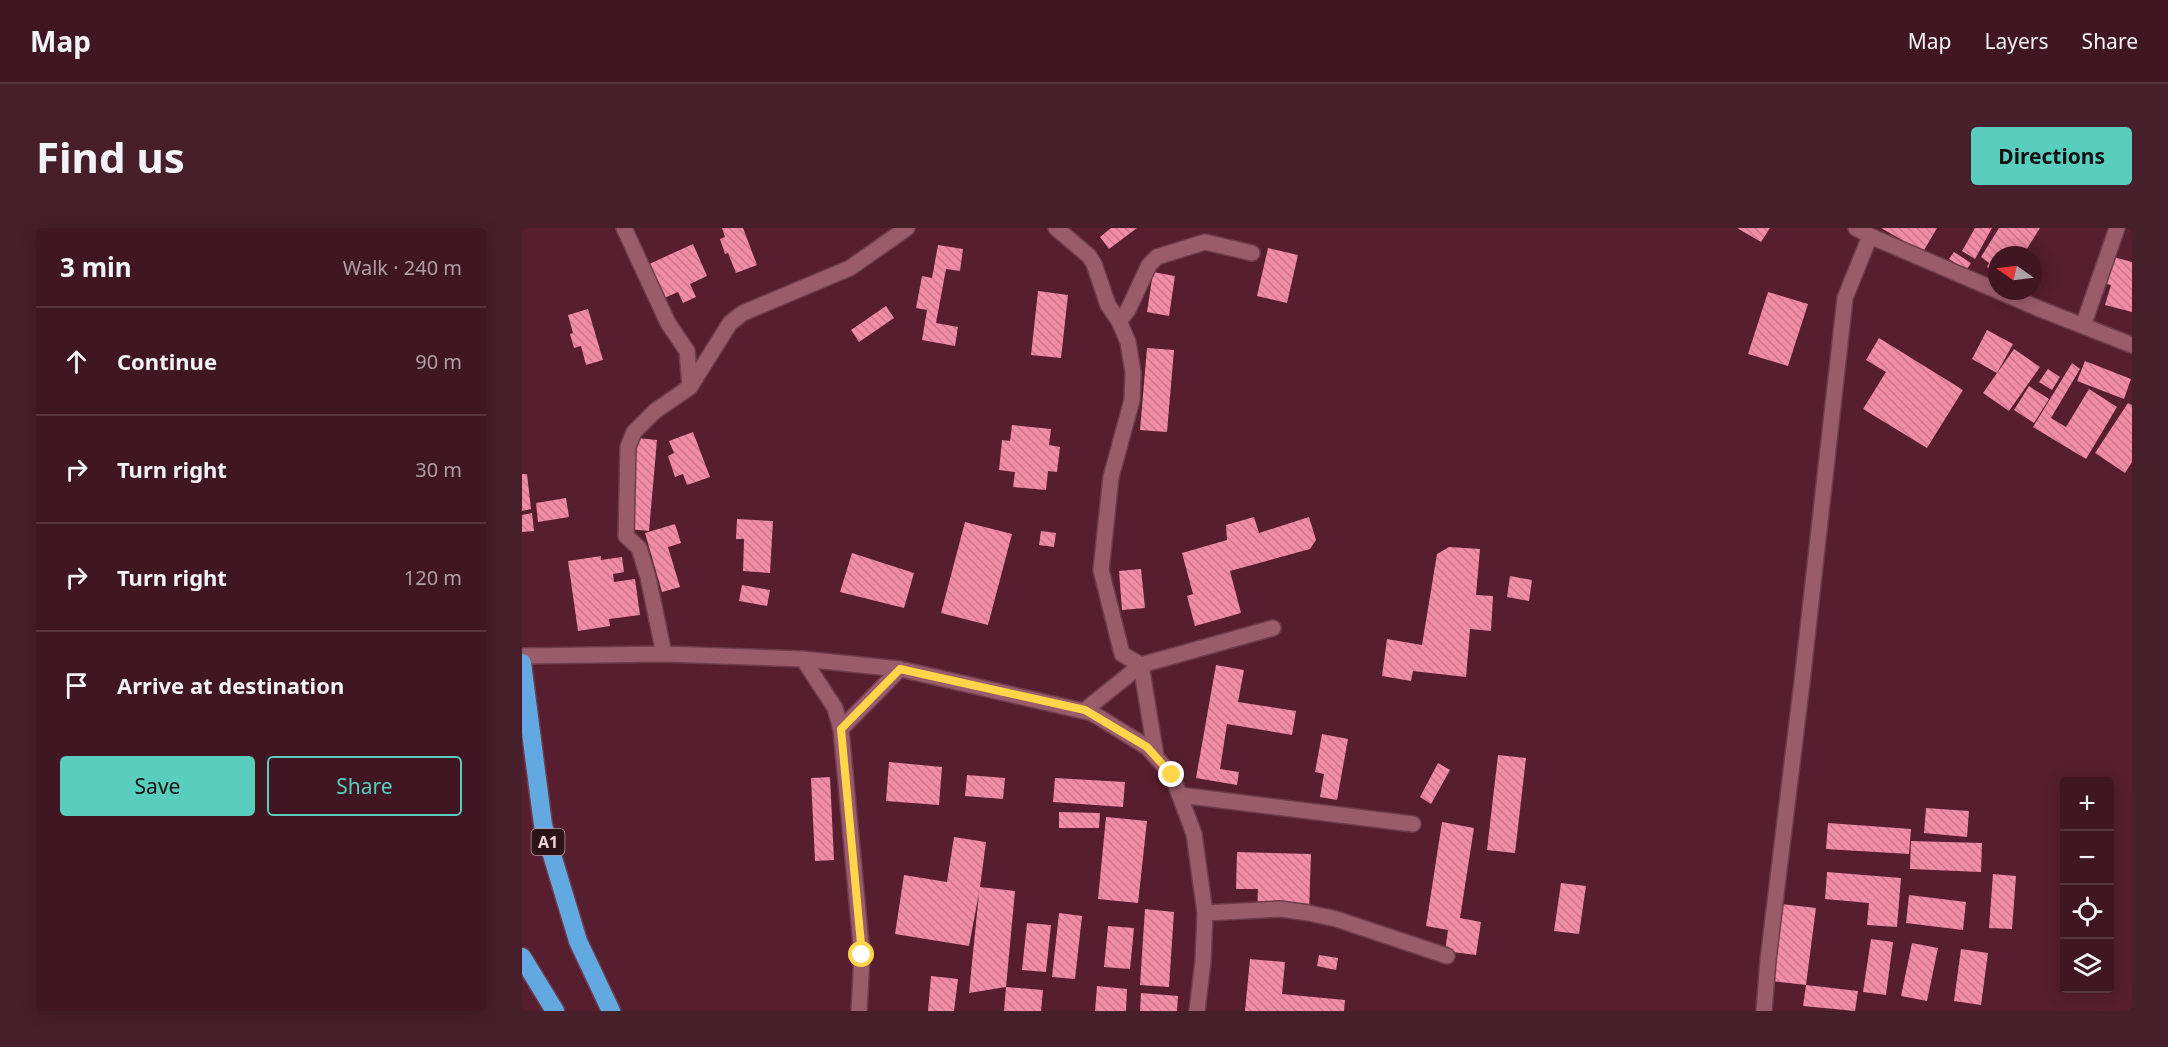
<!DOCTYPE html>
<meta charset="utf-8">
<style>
body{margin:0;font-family:"Noto Sans",sans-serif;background:#471f2b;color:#f1f3f6}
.controls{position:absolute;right:18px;bottom:18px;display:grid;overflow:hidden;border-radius:6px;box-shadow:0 3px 15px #0003}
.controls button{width:54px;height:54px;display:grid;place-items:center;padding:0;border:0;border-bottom:2px solid #593541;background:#401623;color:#f1f3f6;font:30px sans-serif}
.compass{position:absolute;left:1466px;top:18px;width:54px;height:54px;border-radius:50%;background:#401623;box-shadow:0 3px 15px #0003;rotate:284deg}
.stop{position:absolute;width:18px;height:18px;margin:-14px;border:4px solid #ffd54a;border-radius:50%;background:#fff}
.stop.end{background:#ffd54a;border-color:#fff;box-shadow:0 2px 6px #0008}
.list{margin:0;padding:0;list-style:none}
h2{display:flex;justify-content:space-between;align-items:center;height:78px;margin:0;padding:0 24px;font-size:26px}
h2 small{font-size:20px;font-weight:400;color:#ae9fa6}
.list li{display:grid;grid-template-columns:39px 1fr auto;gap:18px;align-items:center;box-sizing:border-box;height:108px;padding:0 24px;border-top:2px solid #593541}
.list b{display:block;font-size:22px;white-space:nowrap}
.list em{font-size:20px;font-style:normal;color:#ae9fa6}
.actions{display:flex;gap:12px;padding:18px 24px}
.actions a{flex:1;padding:14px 0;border:2px solid #59cebf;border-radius:6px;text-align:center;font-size:21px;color:#59cebf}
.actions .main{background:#59cebf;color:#111}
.icon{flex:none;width:33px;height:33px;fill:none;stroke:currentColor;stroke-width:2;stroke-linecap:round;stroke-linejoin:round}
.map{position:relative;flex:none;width:1610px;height:783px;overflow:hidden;border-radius:6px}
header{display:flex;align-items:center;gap:36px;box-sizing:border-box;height:84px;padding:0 30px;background:#401623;border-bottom:2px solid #593541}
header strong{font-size:28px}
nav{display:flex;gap:33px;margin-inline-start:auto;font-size:21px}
.intro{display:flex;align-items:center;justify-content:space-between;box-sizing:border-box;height:144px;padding:0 36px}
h1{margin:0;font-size:42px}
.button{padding:15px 27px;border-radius:6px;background:#59cebf;color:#111;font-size:21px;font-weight:700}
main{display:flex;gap:36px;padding:0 36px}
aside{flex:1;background:#401623;border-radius:6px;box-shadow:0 3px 15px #0003}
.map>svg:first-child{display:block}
.building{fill:url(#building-back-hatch)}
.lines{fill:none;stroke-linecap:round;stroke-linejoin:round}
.minor-casing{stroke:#6d3c4d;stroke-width:18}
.highway-casing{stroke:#6d3c4d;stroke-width:21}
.minor{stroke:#9a5b6b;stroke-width:15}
.highway{stroke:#63a9e1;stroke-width:18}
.route{stroke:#ffd54a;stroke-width:8}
.labels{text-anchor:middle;stroke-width:6;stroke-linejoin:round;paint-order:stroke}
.shield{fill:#2c1319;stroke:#b8979e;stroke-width:1.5}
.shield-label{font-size:16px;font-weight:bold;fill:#f4cfd7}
</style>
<header>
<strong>Map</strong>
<nav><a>Map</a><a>Layers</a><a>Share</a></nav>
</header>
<div class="intro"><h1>Find us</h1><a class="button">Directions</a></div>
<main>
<aside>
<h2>3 min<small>Walk · 240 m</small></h2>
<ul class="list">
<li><svg class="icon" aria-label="ahead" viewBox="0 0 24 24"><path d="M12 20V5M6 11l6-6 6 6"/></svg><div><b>Continue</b></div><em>90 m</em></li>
<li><svg class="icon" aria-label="right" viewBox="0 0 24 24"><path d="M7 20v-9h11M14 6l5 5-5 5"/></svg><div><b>Turn right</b></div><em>30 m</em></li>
<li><svg class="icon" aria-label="right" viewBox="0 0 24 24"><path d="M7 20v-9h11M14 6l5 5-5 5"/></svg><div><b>Turn right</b></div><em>120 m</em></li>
<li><svg class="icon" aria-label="arrive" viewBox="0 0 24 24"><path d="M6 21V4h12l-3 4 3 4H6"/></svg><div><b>Arrive at destination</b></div></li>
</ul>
<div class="actions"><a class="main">Save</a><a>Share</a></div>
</aside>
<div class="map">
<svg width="1610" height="783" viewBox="0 0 1610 783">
<defs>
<pattern id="building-back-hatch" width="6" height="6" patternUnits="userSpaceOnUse" patternTransform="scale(1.5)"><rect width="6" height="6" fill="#f18ba6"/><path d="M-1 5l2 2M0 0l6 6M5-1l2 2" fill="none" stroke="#c7788c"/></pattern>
</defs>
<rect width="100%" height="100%" fill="#561e2f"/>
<path class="building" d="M200,0H221L235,37L214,45L206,25L203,26L198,11L203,9Z
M589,0H615L587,21L578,9Z
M1215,0H1248L1239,14Z
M1359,0H1415L1401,24Z
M1453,0H1470L1453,31L1440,23Z
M1477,0H1518L1501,27H1475V45L1465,39L1467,35L1459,29Z
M171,16L185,48L168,56L174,69L161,75L156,64L140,71L125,37Z
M416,17L441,21L438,43L424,41L414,95L436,99L433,118L400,112L405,82L394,80L400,48L410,50Z
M746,20L776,27L765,75L735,68Z
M1432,24L1449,35L1444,42L1427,31Z
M1588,28L1610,34V84L1583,77L1589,57L1580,55Z
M631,44L653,48L647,88L625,84Z
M516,63L546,67L539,130L509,127Z
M1246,64L1286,76L1266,138L1226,126Z
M364,78L372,90L337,114L329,102Z
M66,81L81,132L64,137L59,118L52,120L48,106L51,105L46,87Z
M1465,102L1491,116L1475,145L1450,131Z
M1357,110L1441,162L1405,220L1341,181L1364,144L1344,132Z
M625,120L652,122L645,204L618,202Z
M1492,121L1518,139L1487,183L1461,165Z
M1563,133L1609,151L1602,171L1555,153Z
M1550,135L1558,141L1529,190L1544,199L1567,161L1595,179L1564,231L1511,199Z
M1526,141L1538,149L1530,162L1517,154Z
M1507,158L1527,171L1512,195L1492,182Z
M1606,175L1610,177V234L1603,245L1573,225Z
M490,197L529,201L527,217L538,219L535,244L526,243L524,262L491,259L493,244L477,242L480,212L488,213Z
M171,204L188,249L165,257L161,246L153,249L146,228L152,225L147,213Z
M115,210L135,212L127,303L107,301Z
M0,246H5L9,281L0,283Z
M44,270L47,289L16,294L14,275Z
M10,285L12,303L0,304V287Z
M732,289L737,305L787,289L794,312L788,321L708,343L719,385L673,398L665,368L671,366L660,325L705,312L704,297Z
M215,291L251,293L248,345L221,343L222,311H214Z
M443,294L490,306L466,397L419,385Z
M153,296L159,315L146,319L158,359L140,364L123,305Z
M519,303L534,305L532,319L517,317Z
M927,319L958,321L954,367L971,368L969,403L948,401L944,449L891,443L889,453L860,448L865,411L900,417L915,326Z
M330,325L392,345L382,380L318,364Z
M79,328V332L100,329L102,344L91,346L92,354L113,351L118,387L87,391L88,398L56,403L46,333Z
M619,341L623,380L600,382L597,343Z
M988,348L1010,352L1007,373L985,369Z
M220,357L248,362L245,378L217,373Z
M694,437L722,442L716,474L774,483L770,507L705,496L698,541L717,544L715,557L674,550Z
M800,506L826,511L815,572L798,569L802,546L793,544Z
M976,527L1004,530L993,625L965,622Z
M367,534L420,539L417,577L364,573Z
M916,535L928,542L909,576L898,569Z
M445,547L483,550L481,571L443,568Z
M308,549L312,632L293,633L289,550Z
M533,550L603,554L601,579L531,574Z
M1404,580L1447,583L1445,609L1402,605Z
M537,584L578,585L577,600H537Z
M584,589L625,593L616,675L576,671Z
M920,594L952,600L938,690L959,694L954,727L923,723L926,702L904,698Z
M1306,595L1389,601L1387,626L1304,621Z
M432,609L464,614L458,659L493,663L484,759L447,765L457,665L447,718L373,706L382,647L425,654Z
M1389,613L1460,615L1459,644L1388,641Z
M715,624L789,626L787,685L735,683L736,661H714Z
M1305,644L1379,650L1375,699L1345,697L1347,675L1303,671Z
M1471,646L1494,648L1490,701L1467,700Z
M1039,655L1064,658L1057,706L1032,703Z
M1387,667L1444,674L1441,702L1384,695Z
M1259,676L1294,680L1284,757L1249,753Z
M623,681L652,684L647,759L618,757Z
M537,685L560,688L553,751L530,749Z
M505,695L529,697L524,744L500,742Z
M586,698L612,700L608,741L582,739Z
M1349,711L1371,714L1364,767L1341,764Z
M1390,715L1416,720L1405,773L1379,768Z
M1439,721L1466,725L1459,777L1432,773Z
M797,727L816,730L814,742L795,738Z
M728,731L763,734L760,766L823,772L822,783H723Z
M409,748L436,751L432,783H406Z
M1284,757L1336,763L1333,783L1281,778Z
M575,758L605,761L604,783H573Z
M484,759L521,762L519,783H482Z
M619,765L656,768L655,783H618Z"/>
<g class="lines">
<g class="minor-casing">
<path id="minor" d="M102,0L146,95L165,123L168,159
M534,0L567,28L572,36L586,77L597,93L606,114L611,144L610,172L589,249L579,342L600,426L619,437
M1334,0L1348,8L1518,81L1610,117
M597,93L606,82L627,37L635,29L683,14L730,25
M1561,98L1595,0
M142,426L126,349L117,320L104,308L106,219L112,204L133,183L168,159L208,95L221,85L328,40L385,0
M0,428L142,426L281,431L378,441L570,485L625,519L650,547L672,606L683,685L681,733L675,783
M281,431L313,480L319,501L340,727L337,783
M619,437L634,528
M563,482L619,437L751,400
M319,501L378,441
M658,567L891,596
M683,685L758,681L787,685L814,691L925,728
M1242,783L1246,732L1280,454L1323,70L1348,8"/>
</g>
<g class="highway-casing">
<path id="highway" d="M0,435L21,597L56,713L89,783
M0,729L33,783"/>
</g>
<use href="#minor" class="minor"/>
<use href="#highway" class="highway"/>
</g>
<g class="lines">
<path class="route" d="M340,727L319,501L378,441L563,482L625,519L650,547"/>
</g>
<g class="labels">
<rect class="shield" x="9.5" y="601" width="33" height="26" rx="4.5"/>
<g class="shield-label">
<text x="26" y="620">A1</text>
</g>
</g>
</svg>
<div class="controls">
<button>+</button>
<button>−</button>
<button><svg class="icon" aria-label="locate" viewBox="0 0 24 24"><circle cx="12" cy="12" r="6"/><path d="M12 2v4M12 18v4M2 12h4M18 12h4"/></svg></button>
<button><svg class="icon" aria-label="layers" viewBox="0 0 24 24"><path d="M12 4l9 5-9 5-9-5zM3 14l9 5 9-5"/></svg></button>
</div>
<svg class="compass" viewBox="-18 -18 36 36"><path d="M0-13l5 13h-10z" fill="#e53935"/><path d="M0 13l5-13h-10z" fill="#ae9fa6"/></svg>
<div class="stop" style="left:340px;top:727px"></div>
<div class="stop end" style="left:650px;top:547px"></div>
</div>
</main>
